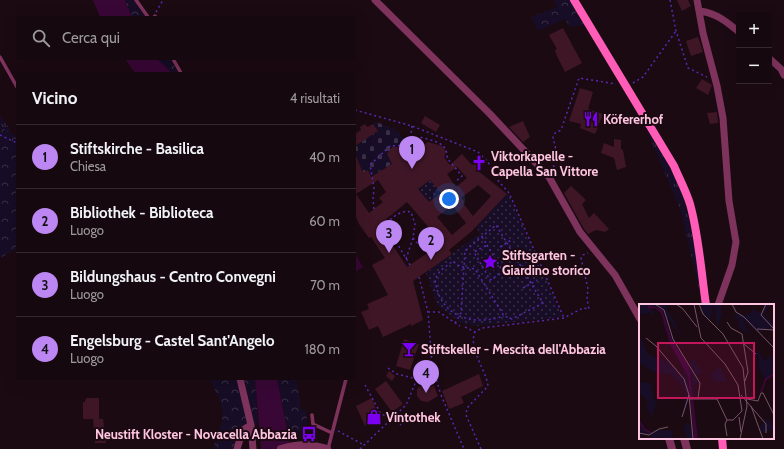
<!DOCTYPE html>
<html lang="it">
<meta charset="utf-8">
<style>
body{margin:0;font-family:Cabin,sans-serif;background:#22161c;color:#f1f3f6}
.controls{position:absolute;right:12px;top:12px;display:grid;overflow:hidden;border-radius:0px;box-shadow:0 4px 16px #0002}
.controls button{width:36px;height:36px;display:grid;place-items:center;padding:0;border:0;border-bottom:1px solid #34292e;background:#15080e;color:#f1f3f6;font:20px sans-serif}
.you{position:absolute;left:449px;top:199px;width:14px;height:14px;margin:-10px;border:3px solid #fff;border-radius:50%;background:#1a73e8;box-shadow:0 0 0 6px #1a73e833}
.badge{display:grid;place-items:center;width:26px;height:26px;border-radius:50%;background:#bc86f3;color:#111;font-size:13px;font-weight:700}
.pin{position:absolute;translate:-50% -33px;filter:drop-shadow(0 1px 2px #0008)}
.pin::after{content:'';position:absolute;top:21px;width:14px;height:12px;background:inherit;clip-path:polygon(0 0,100% 0,50% 100%)}
.list{margin:0;padding:0;list-style:none}
h2{display:flex;justify-content:space-between;align-items:center;height:52px;margin:0;padding:0 16px;font-size:17px}
h2 small{font-size:13px;font-weight:400;color:#9d9a9e}
.list li{display:grid;grid-template-columns:26px 1fr auto;gap:12px;align-items:center;box-sizing:border-box;height:64px;padding:0 16px;border-top:1px solid #34292e}
.list b{display:block;font-size:15px;white-space:nowrap}
.list p{margin:0;font-size:13px;white-space:nowrap;color:#9d9a9e}
.list em{font-size:13px;font-style:normal;color:#9d9a9e}
.icon{flex:none;width:22px;height:22px;fill:none;stroke:currentColor;stroke-width:2;stroke-linecap:round;stroke-linejoin:round}
.map{position:relative;flex:none;width:784px;height:449px;overflow:hidden}
.search{position:absolute;background:#15080e;box-shadow:0 4px 16px #0002;left:16px;top:16px;width:340px;height:44px;display:flex;align-items:center;gap:10px;box-sizing:border-box;padding:0 14px;border-radius:0px;color:#9d9a9e;font-size:15px}
.panel{position:absolute;background:#15080e;box-shadow:0 4px 16px #0002;left:16px;top:72px;width:340px;height:308px;border-radius:0px}
.map>svg:first-child{display:block}
.grass{fill:url(#grass-tufts)}
.forest{fill:url(#forest-crowns)}
.cemetery{fill:url(#cemetery-stones)}
.park{fill:url(#park-dots)}
.water{fill:#390736}
.building{fill:#3e1625;fill-rule:evenodd}
.lines{fill:none;stroke-linecap:round;stroke-linejoin:round}
.path{stroke:#5828b0;stroke-width:1.5;stroke-dasharray:2 3;stroke-linecap:butt}
.service{stroke:#7d335c;stroke-width:3.5}
.minor{stroke:#7d335c;stroke-width:7}
.tertiary{stroke:#7d335c;stroke-width:8}
.secondary{stroke:#ff5cb8;stroke-width:8}
.labels{text-anchor:middle;stroke-width:4;stroke-linejoin:round;paint-order:stroke}
.poi-label{font-size:13px;font-weight:bold;fill:#ffc5e1;stroke:#1c0a12;text-anchor:start}
.inset-river{fill:none;stroke:#390736;stroke-width:2}
.inset-road{fill:none;stroke:#775565;stroke-width:1}
.view{fill:#c2185b;fill-opacity:0.15;stroke:#c2185b;stroke-width:2}
.inset-edge{fill:none;stroke:#ffc5e1;stroke-width:2}
</style>
<div class="map">
<svg width="784" height="449" viewBox="0 0 784 449">
<defs>
<pattern id="grass-tufts" width="24" height="20" patternUnits="userSpaceOnUse"><rect width="24" height="20" fill="#170d26"/><path d="M3 7l-1-3M5 7V3M7 7l1-3M15 17l-1-3M17 17v-4M19 17l1-3" fill="none" stroke="#3a2f45"/></pattern>
<pattern id="forest-crowns" width="20" height="18" patternUnits="userSpaceOnUse"><rect width="20" height="18" fill="#170d26"/><path d="M2 6a3 3 0 1 1 6 0M12 15a3 3 0 1 1 6 0" fill="none" stroke="#3a2f45"/></pattern>
<pattern id="cemetery-stones" width="16" height="16" patternUnits="userSpaceOnUse"><rect width="16" height="16" fill="#170d26"/><path d="M2 7V4a2 2 0 0 1 4 0v3zM10 15v-3a2 2 0 0 1 4 0v3z" fill="#3a2f45"/></pattern>
<pattern id="park-dots" width="8" height="8" patternUnits="userSpaceOnUse"><rect width="8" height="8" fill="#170d26"/><path d="M2 2h.1M6 6h.1" fill="none" stroke="#3a2f45" stroke-width="1.8" stroke-linecap="round"/></pattern>
</defs>
<rect width="100%" height="100%" fill="#1c0a12"/>
<path class="grass" d="M0,116L10,129L8,132L0,127Z
M645,127C655,145 668,162 676,180C693,220 697,263 703,305L680,208Z"/>
<path class="forest" d="M125,0H133L145,17H132Z
M554,0H569L584,25L570,27L565,19L538,31L531,17L557,7Z
M157,59H170L178,73H172Z
M0,127L17,136V249L0,258Z
M209,379H255L258,423L247,426L237,449H213C225,413 228,413 209,379Z
M277,379H297L301,410H306C309,426 305,433 289,436Z"/>
<path class="cemetery" d="M376,122L397,130L412,152L404,157L399,147L397,149L392,147L390,150L392,164L371,176L368,170L363,173L355,152V146L378,131L373,124Z"/>
<path class="park" d="M430,180L441,193L429,202L418,189Z
M508,193L542,269L562,317L476,326L461,323L437,305L426,273L480,233L476,227Z"/>
<path class="water" d="M93,0H125L132,17H100Z
M125,59H157L172,73H135Z
M355,254L363,267L355,272Z
M255,379H277L291,449H261Z"/>
<path class="building" d="M677,0H688L691,6L682,11Z
M563,28L582,63L565,72L556,54L555,50L557,49L549,35Z
M698,37L703,52L691,56L686,41Z
M702,79L712,85L708,95L696,88Z
M580,88L593,92L588,109L603,114L595,134L580,128L581,124L569,121Z
M717,112L718,123L710,124L707,113Z
M425,116L440,125L436,132L421,123Z
M523,121L530,137L523,142L509,127Z
M365,124L367,127L373,124L378,131L355,146V134L361,130L360,127Z
M614,139L621,140V149L623,150L626,167L617,170L614,158L601,153L604,143L614,147Z
M428,142L442,146L446,151L444,157L450,165L462,154L472,165L480,157L486,162L477,170L507,194L472,231L449,250L452,254L413,281L423,320L411,326V324L383,337L378,326L369,330L361,312L369,309L367,304L388,295L372,265L385,258L371,237L369,238L359,224L355,215V153L363,173L368,170L371,177L392,164L387,154L392,147H399L404,157ZM457,167L467,178L456,187L447,174ZM378,180L386,192L379,198L383,202L369,213L356,194ZM430,180L441,193L429,202L418,189ZM478,185L491,196L473,216L463,203L465,202L461,198ZM407,202L442,243L407,267L379,225ZM452,205L466,223L452,235L437,217Z
M571,186L586,200L582,204L589,218L594,213L609,229L605,232L596,230L588,234L584,229L564,193Z
M404,339L419,344L410,370L396,366Z
M389,371L395,376L392,381L386,376Z
M479,374L483,386L461,397L464,403L449,409L442,391Z
M386,381L403,404L392,412L375,389Z
M424,383L429,384L434,386L438,396L428,402L421,401L417,396V389Z
M86,398H99V419H103L106,443H95L93,419H83V402H85Z
M372,398L379,419L365,426L356,406Z"/>
<g class="lines">
<path class="path" d="M670,0L676,31L688,68L707,77
M156,12L163,0
M633,83L643,77L676,31
M355,110L412,126L478,152L488,162L496,178L509,193L514,204L564,318
M412,126L411,134L414,140
M0,135L17,143
M555,172L552,159L556,150L553,137L555,133L561,130L579,78L616,84
M374,209L373,200L374,188L370,165L390,146L407,145L420,137C433,141 448,142 447,158L462,176L455,182
M482,237L487,245
M487,245L503,272L490,280L474,252Z
M500,247L513,239
M406,259L413,238
M410,265L385,223C393,218 401,209 411,212L415,224L413,238L425,252
M419,277L428,312L432,364L440,392
M523,288L537,280
M428,312H439L460,326
M455,323L461,313L465,251L496,225L543,303L512,319L504,316L475,269C466,267 459,268 453,261L440,271L435,279C439,316 471,327 504,316
M465,327L475,332
M388,368L397,374L417,379
M365,385L381,414L394,419L401,425
M441,395L464,449
M338,431L364,445
M360,449L406,405L417,379L432,364
M481,449L466,415L467,408L488,386C486,369 468,349 475,332L482,328L564,318L583,308L589,309L587,299L588,289L581,258L583,255L588,253"/>
<path class="service" d="M136,0L148,17
M154,17L155,16
M0,57L17,87
M173,59L181,73
M312,415L313,424L332,433
M328,449L346,379"/>
<path class="minor" d="M375,0L490,114L549,177L580,232L615,275L640,319
M697,0L703,33L717,86L723,118L729,201L736,242L732,265L718,305
M700,11C716,13 727,22 739,32
M769,58L781,69L784,75
M240,379L251,425L253,449
M237,449L243,430L251,425"/>
<path class="tertiary" d="M669,438L672,449
M684,438L687,449
M281,449C298,444 310,444 327,449"/>
<path class="secondary" d="M574,0L674,166C679,178 686,191 690,204C699,236 701,271 706,305
M722,438L723,449"/>
</g>
<defs>
<g id="restaurant-bare" transform="scale(1.2)"><path d="M-5-6h1v4h1v-4h1v4h1v-4h1v5L-1.5 .5V6h-2V.5L-5-1ZM5-6V6H3V1.5H1.5Q1.5-4 5-6Z" fill="#7b00f0" stroke="#1c0a12" stroke-width="2.5" paint-order="stroke"/></g>
<g id="church-bare" transform="scale(1.2)"><path d="M-1.2-6h2.4v3.5h3.3v2.4h-3.3V6h-2.4V-.1h-3.3v-2.4h3.3Z" fill="#7b00f0" stroke="#1c0a12" stroke-width="2.5" paint-order="stroke"/></g>
<g id="sight-bare" transform="scale(1.2)"><path d="M0-6L1.8-2.2L6-1.7L2.9 1.2L3.7 5.4L0 3.3L-3.7 5.4L-2.9 1.2L-6-1.7L-1.8-2.2Z" fill="#7b00f0" stroke="#1c0a12" stroke-width="2.5" paint-order="stroke"/></g>
<g id="bar-bare" transform="scale(1.2)"><path d="M-6-5H6L.8 .8V4.5H3.5V6h-7V4.5H-.8V.8Z" fill="#7b00f0" stroke="#1c0a12" stroke-width="2.5" paint-order="stroke"/></g>
<g id="shop-bare" transform="scale(1.2)"><path d="M-5-2.5h2.3a2.7 3.5 0 0 1 5.4 0H5L5.5 6h-11ZM-1.5-2.5h3a1.5 2.3 0 0 0-3 0Z" fill="#7b00f0" stroke="#1c0a12" stroke-width="2.5" paint-order="stroke"/></g>
<g id="bus-bare" transform="scale(1.2)"><path d="M-5-6H5V4H4V6H2V4H-2V6H-4V4H-5ZM-3.5-4V0h7V-4ZM-3.5 1.2v1.5H-2V1.2ZM2 1.2v1.5H3.5V1.2Z" fill="#7b00f0" stroke="#1c0a12" stroke-width="2.5" paint-order="stroke"/></g>
</defs>
<g fill-rule="evenodd">
<use href="#restaurant-bare" x="591" y="119"/>
<use href="#church-bare" x="479" y="163"/>
<use href="#sight-bare" x="490" y="262"/>
<use href="#bar-bare" x="409" y="349"/>
<use href="#shop-bare" x="374" y="417"/>
<use href="#bus-bare" x="309" y="434"/>
</g>
<g class="labels">
<g class="poi-label">
<text x="603" y="124">Köfererhof</text>
<text x="491" y="161">Viktorkapelle -<tspan x="491" dy="15">Capella San Vittore</tspan></text>
<text x="502" y="260">Stiftsgarten -<tspan x="502" dy="15">Giardino storico</tspan></text>
<text x="421" y="354">Stiftskeller - Mescita dell'Abbazia</text>
<text x="386" y="422">Vintothek</text>
<text x="297" y="439" text-anchor="end">Neustift Kloster - Novacella Abbazia</text>
</g>
</g>
<g transform="translate(639 304)">
<rect width="135" height="135" fill="#1c0a12"/>
<path d="M0,67L2,78L12,79L15,96L18,97L13,113L7,101L10,98L0,88ZM129,114L135,125L123,129L120,123ZM0,115L8,127L15,128L22,124V127L33,126L34,135L17,133L11,135V131L2,130V133L9,135H0ZM47,119L51,121L54,135H47V128L44,127Z" fill="#170d26"/>
<path d="M0,0H7L10,5H14V11H11L10,8L6,11L3,9L0,13ZM9,0H29L28,6L36,18L42,35L29,13L33,31L44,53L33,36L25,9L19,3H11ZM61,0H82L83,12L78,22L76,4L73,3L72,16L76,20L65,10ZM126,0H132L125,11L135,19V28L131,24L120,28L104,16L108,26L113,30L104,27L99,21L101,15L94,14L99,8L106,13L107,9L109,11L115,5L119,9L124,8ZM0,31L9,50L30,59L46,75L42,61L35,46L43,59L49,72L51,91L43,113L47,90L44,82L30,69L19,70L3,61L0,57ZM114,47L120,48L125,56L133,52L135,72L126,75L119,62L120,55ZM50,62L61,79L55,81L57,90L55,92Z" fill="#170d26"/>
<path d="M81,62L88,78H76L71,72Z" fill="#170d26"/>
<path d="M55,55L63,68L58,72L50,58Z" fill="#170d26"/>
<path d="M7,0L23,5L33,36L50,62L59,135H55L49,72L31,40L22,9L16,4L10,5Z" fill="#390736"/>
<path class="inset-river" d="M122,88L127,75L135,70M0,117L5,125L12,129"/>
<path class="inset-road" d="M16,0L25,6L34,35L61,79L59,94M37,0L44,5L58,23M55,0L62,34L86,60L99,81L103,107L94,116H88M60,0L64,10L84,30L104,64L108,102L101,135M93,0L97,8L105,13L135,44M127,0L122,11L135,25M88,18L92,24L103,30L109,68L106,77M118,25L135,26M7,34L17,42L45,75L50,91L54,135M105,40L117,50M102,91L127,120V129M50,95H78L88,116M108,95L119,97L122,89H124L135,111M112,102L124,135M43,113L50,91M100,113L102,128M0,129L10,131L20,125L29,123M88,132L86,120L88,116"/>
<path class="view" d="M19,39H115V94H19Z"/>
<rect width="135" height="135" class="inset-edge"/>
</g>
</svg>
<div class="controls">
<button>+</button>
<button>−</button>
</div>
<div class="you"></div>
<div class="pin badge" style="left:412px;top:169px">1</div>
<div class="pin badge" style="left:431px;top:260px">2</div>
<div class="pin badge" style="left:389px;top:253px">3</div>
<div class="pin badge" style="left:426px;top:393px">4</div>
<div class="search"><svg class="icon" aria-label="search" viewBox="0 0 24 24"><circle cx="10" cy="10" r="6"/><path d="M15 15l6 6"/></svg>Cerca qui</div>
<section class="panel">
<h2>Vicino<small>4 risultati</small></h2>
<ul class="list">
<li><span class="badge">1</span><div><b>Stiftskirche - Basilica</b><p>Chiesa</p></div><em>40 m</em></li>
<li><span class="badge">2</span><div><b>Bibliothek - Biblioteca</b><p>Luogo</p></div><em>60 m</em></li>
<li><span class="badge">3</span><div><b>Bildungshaus - Centro Convegni</b><p>Luogo</p></div><em>70 m</em></li>
<li><span class="badge">4</span><div><b>Engelsburg - Castel Sant'Angelo</b><p>Luogo</p></div><em>180 m</em></li>
</ul>
</section>
</div>
